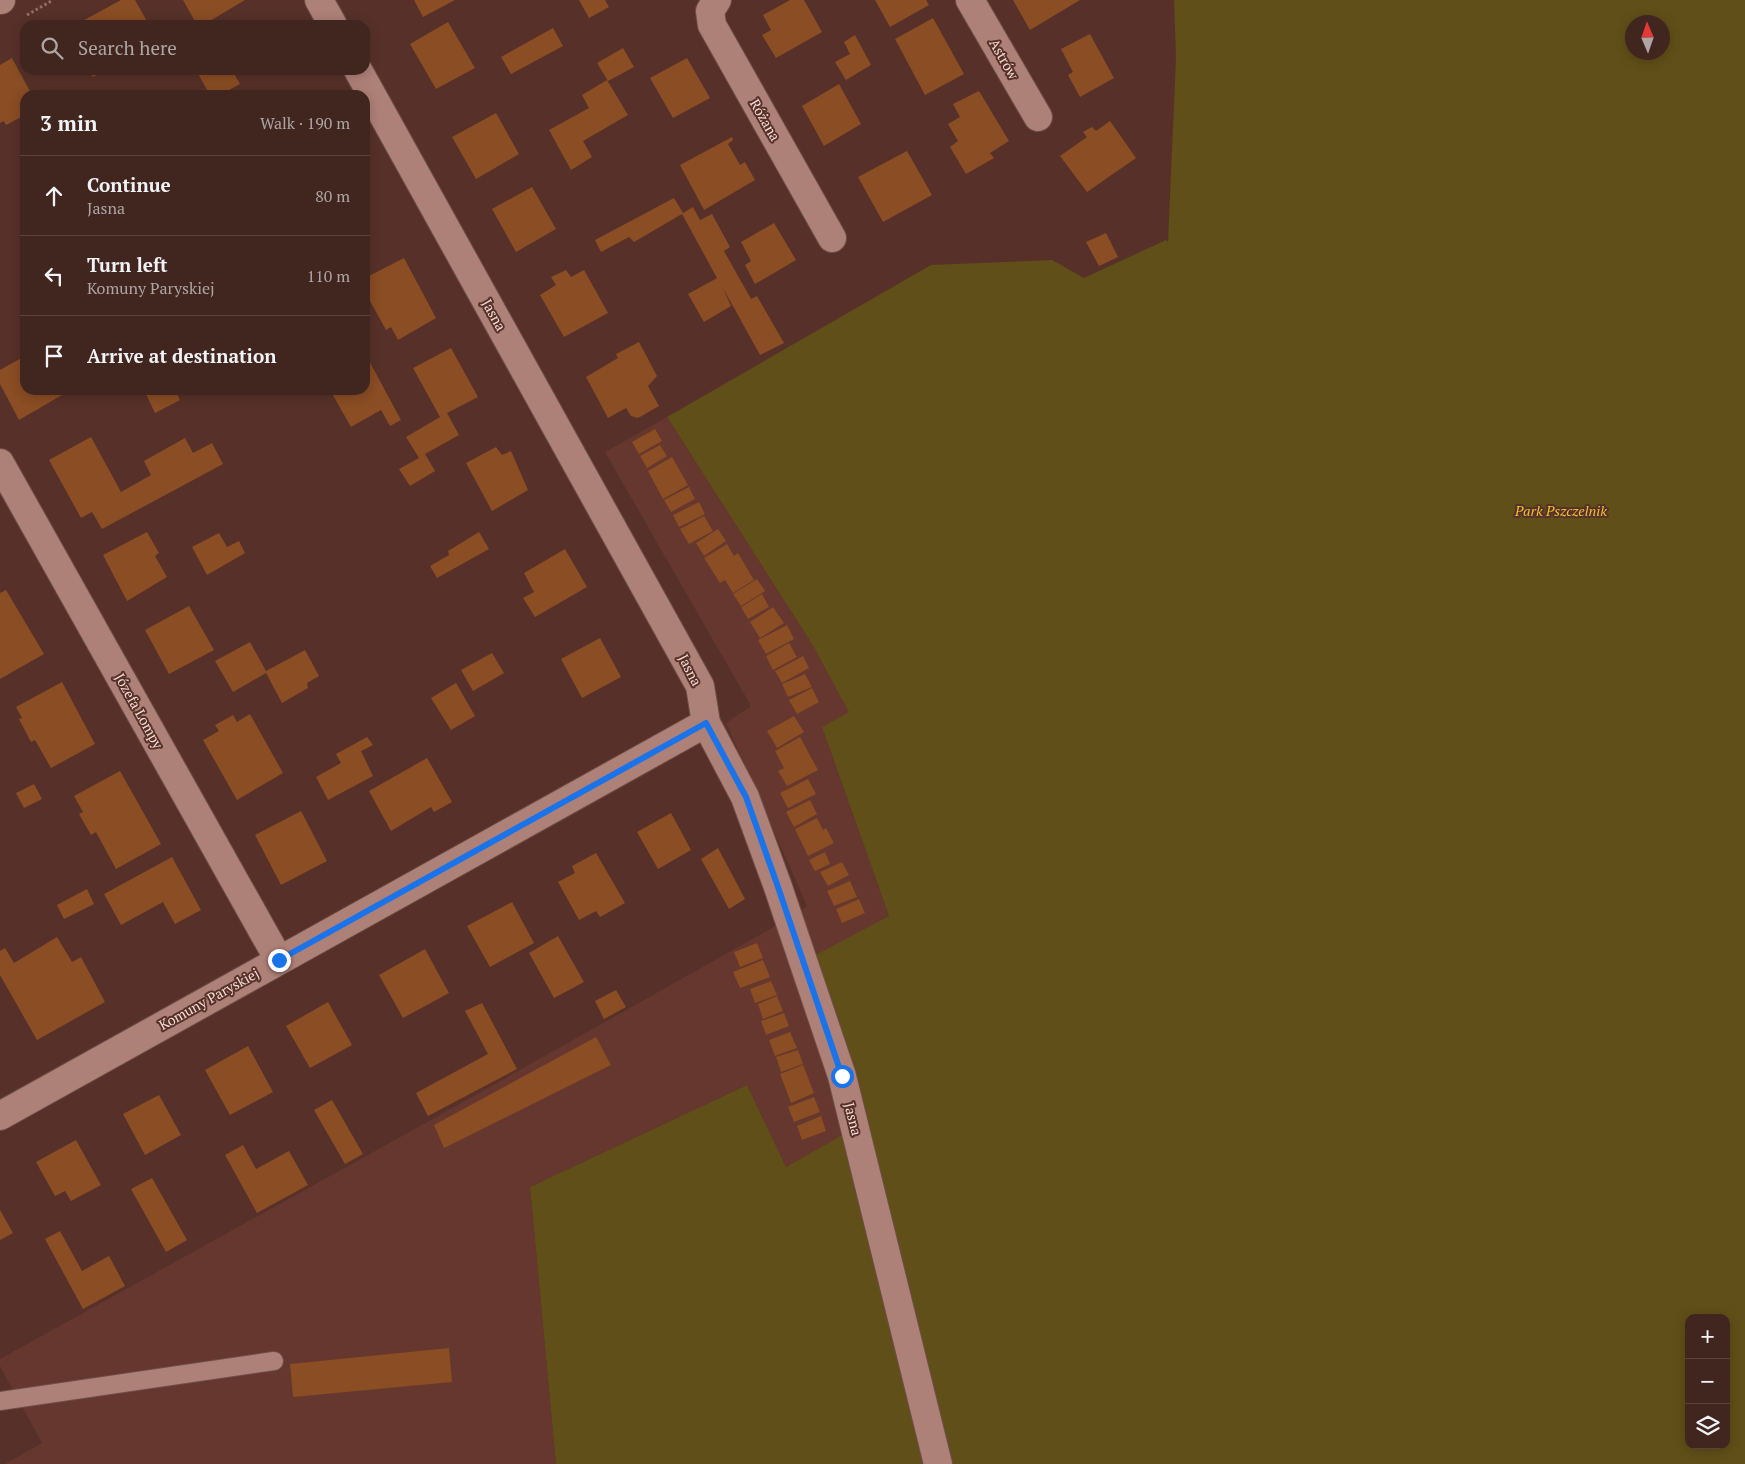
<!DOCTYPE html>
<meta charset="utf-8">
<style>
body{margin:0;font-family:"PT Serif",serif;background:#482d28;color:#f1f3f6}
.controls{position:absolute;right:15px;bottom:15px;display:grid;overflow:hidden;border-radius:10px;box-shadow:0 2px 12px #0003}
.controls button{width:45px;height:45px;display:grid;place-items:center;padding:0;border:0;border-bottom:1px solid #5a423d;background:#41251f;color:#f1f3f6;font:25px sans-serif}
.compass{position:absolute;left:1625px;top:15px;width:45px;height:45px;border-radius:50%;background:#41251f;box-shadow:0 2px 12px #0003;rotate:358deg}
.stop{position:absolute;width:15px;height:15px;margin:-11px;border:4px solid #1a73e8;border-radius:50%;background:#fff}
.stop.end{background:#1a73e8;border-color:#fff;box-shadow:0 1px 5px #0008}
.list{margin:0;padding:0;list-style:none}
h2{display:flex;justify-content:space-between;align-items:center;height:65px;margin:0;padding:0 20px;font-size:21px}
h2 small{font-size:16px;font-weight:400;color:#aea5a4}
.list li{display:grid;grid-template-columns:32px 1fr auto;gap:15px;align-items:center;box-sizing:border-box;height:80px;padding:0 20px;border-top:1px solid #5a423d}
.list b{display:block;font-size:19px;white-space:nowrap}
.list p{margin:0;font-size:16px;white-space:nowrap;color:#aea5a4}
.list em{font-size:16px;font-style:normal;color:#aea5a4}
.icon{flex:none;width:28px;height:28px;fill:none;stroke:currentColor;stroke-width:2;stroke-linecap:round;stroke-linejoin:round}
.map{position:relative;flex:none;width:1745px;height:1464px;overflow:hidden}
.search{position:absolute;background:#41251f;box-shadow:0 2px 12px #0003;left:20px;top:20px;width:350px;height:55px;display:flex;align-items:center;gap:12px;box-sizing:border-box;padding:0 18px;border-radius:15px;color:#aea5a4;font-size:19px}
.panel{position:absolute;background:#41251f;box-shadow:0 2px 12px #0003;left:20px;top:90px;width:350px;height:305px;border-radius:15px}
.map>svg:first-child{display:block}
.built{fill:#65372e}
.green{fill:#604f18;fill-rule:evenodd}
.building{fill:#8a4d24}
.lines{fill:none;stroke-linecap:round;stroke-linejoin:round}
.service-casing{stroke:#6f4f48;stroke-width:20}
.minor-casing{stroke:#6f4f48;stroke-width:30}
.path{stroke:#927069;stroke-width:3;stroke-dasharray:2.5 2.5;stroke-linecap:butt}
.service{stroke:#ae8178;stroke-width:18}
.minor{stroke:#ae8178;stroke-width:28}
.route{stroke:#1a73e8;stroke-width:6}
.labels{text-anchor:middle;stroke-width:4;stroke-linejoin:round;paint-order:stroke}
.street-label{font-size:14px;fill:#f5dcd6;stroke:#573129}
.park-label{font-size:14px;font-style:italic;fill:#ebc231;stroke:#573129}
</style>
<div class="map">
<svg width="1745" height="1464" viewBox="0 0 1745 1464">
<rect width="100%" height="100%" fill="#573129"/>
<path class="built" d="M667,417L812,644L850,712L822,727L889,916L847,1133L786,1167L747,1085L530,1187L556,1464H5L42,1443L0,1366V1359L431,1120L770,929L807,906L726,723L751,706L605,452Z"/>
<path class="green" d="M1174,0H1745V1464H556L530,1187L747,1085L786,1167L846,1133L791,968L889,916L822,727L849,712L812,644L667,417L931,265L1052,260L1084,278L1166,240L1168,242L1176,58ZM1632,22H1662V52H1632ZM1689,1318H1726V1445H1689Z"/>
<path class="building" d="M121,0H135L149,25H75Z
M183,0H245L203,25H197Z
M414,0H455L423,17Z
M579,0H605L609,7L589,18Z
M790,0H804L822,32L776,58L762,35L771,30L763,15Z
M875,0H926L929,5L890,27Z
M1013,0H1080L1030,30Z
M933,18L964,74L925,95L895,39Z
M448,22L475,68L436,89L410,44Z
M553,28L563,46L511,74L501,57Z
M1090,34L1114,78L1080,97L1068,75L1073,72L1061,49Z
M855,35L871,65L846,80L835,62L850,54L844,42Z
M623,48L634,67L608,81L597,63Z
M12,58L32,95H25V115L6,125L4,121L0,123V65Z
M687,58L710,98L673,118L650,78Z
M89,70H105L93,77Z
M196,70H232L240,84L220,95H210Z
M607,80L628,115L583,141L592,157L571,170L549,130L589,108L582,95Z
M839,84L861,124L824,146L802,106Z
M979,91L1009,141L990,153L994,158L966,174L950,147L958,141L948,124L960,117L953,104Z
M496,113L519,154L476,179L452,137Z
M1110,121L1136,158L1087,192L1060,156L1087,137L1083,132L1092,127L1096,131Z
M732,137L733,140L728,144L740,165L745,162L755,180L704,210L680,165Z
M907,151L932,195L883,222L858,177Z
M532,187L556,229L516,252L492,209Z
M674,198L683,213L693,207L700,220L712,214L730,247L724,251L751,299L757,296L784,343L760,355L723,288L731,306L704,322L688,294L717,278L682,214L634,242L629,237L601,252L595,240Z
M774,223L796,260L755,284L745,265L751,261L741,242Z
M1106,233L1118,257L1099,266L1086,242Z
M404,258L436,318L398,340L391,327L386,330L365,292V278Z
M566,270L571,277L584,270L608,313L564,337L540,295L556,285L551,277Z
M639,342L657,376L648,386L659,406L638,418L631,416L626,408L608,418L586,377L618,358L616,354Z
M451,348L478,397L447,413L459,435L425,454L435,471L410,486L399,469L419,458L406,437L440,417L413,368Z
M25,356V390H60L62,395L19,420L0,384V370Z
M367,357L401,420L390,426L381,410L351,427L330,390H365V358Z
M144,390H175L180,400L155,413Z
M655,429L662,441L639,454L632,442Z
M91,437L121,492L151,475L144,461L185,438L193,453L212,443L223,464L102,529L92,512L81,518L49,460Z
M660,445L667,456L647,468L640,456Z
M496,447L502,455L511,451L528,490L492,511L466,463Z
M672,457L688,485L663,499L648,471Z
M689,487L695,499L671,512L664,500Z
M699,502L705,514L679,527L673,515Z
M704,516L713,531L689,544L680,529Z
M718,529L726,541L704,556L696,543Z
M147,532L159,553L155,556L167,577L127,601L103,555Z
M479,532L489,549L437,578L430,566L449,555L448,551Z
M219,533L227,547L239,541L245,553L207,575L192,547Z
M727,544L734,556L738,553L754,580L733,593L725,580L720,583L704,558Z
M565,549L587,587L535,617L523,598L534,592L524,573Z
M757,579L765,591L741,606L733,594Z
M6,590L44,654L0,679V593Z
M762,594L769,607L748,619L741,607Z
M189,606L214,650L169,674L145,630Z
M773,607L784,623L760,638L750,622Z
M787,625L794,639L766,654L758,640Z
M600,638L621,677L582,698L561,659Z
M250,642L266,671L305,650L319,676L307,683L308,688L282,703L266,673L233,692L215,661Z
M789,643L797,657L773,670L766,656Z
M492,653L504,673L473,691L461,670Z
M803,656L809,668L782,683L775,671Z
M805,674L812,687L788,697L782,684Z
M62,682L95,744L51,768L35,740L31,742L19,719L22,718L16,707Z
M456,683L475,716L451,730L431,698Z
M812,688L819,702L797,714L789,700Z
M250,714L283,773L237,800L203,740L219,731L215,725L233,715L237,722Z
M794,716L804,732L777,748L767,731Z
M367,737L373,745L361,751L373,776L328,800L316,777L341,763L336,754Z
M800,737L818,770L787,786L778,771L784,768L775,751Z
M427,758L452,802L434,812L431,807L391,831L369,791Z
M120,771L161,844L116,869L96,832L91,835L79,814L83,812L74,796Z
M808,779L816,794L788,808L780,793Z
M34,784L42,799L24,808L16,793Z
M810,800L817,814L794,827L786,812Z
M301,811L327,861L281,885L255,835Z
M671,813L691,850L658,869L637,832Z
M817,818L823,830L826,828L834,843L808,856L795,829Z
M718,848L745,899L729,909L701,859Z
M825,852L830,864L815,871L809,860Z
M596,853L625,903L600,917L596,911L579,920L558,882L575,873L572,866Z
M172,857L201,910L175,924L163,902L121,925L104,894Z
M842,862L849,875L828,886L820,872Z
M850,881L857,897L834,906L827,891Z
M87,889L94,904L64,919L57,905Z
M859,899L865,913L842,923L836,909Z
M512,902L534,943L490,967L467,926Z
M558,936L584,982L554,998L529,953Z
M57,937L72,962L81,957L105,1002L37,1040L0,975V951L5,948L14,963Z
M757,943L763,958L740,967L734,952Z
M425,949L449,993L403,1018L379,975Z
M763,960L770,977L740,988L733,972Z
M771,981L777,995L755,1003L750,989Z
M616,990L626,1007L604,1019L595,1001Z
M777,996L783,1011L763,1019L758,1004Z
M328,1002L352,1045L310,1068L286,1026Z
M482,1003L517,1069L428,1116L416,1093L488,1054L465,1011Z
M784,1013L789,1026L766,1035L761,1021Z
M790,1032L797,1048L775,1056L769,1040Z
M596,1037L611,1065L444,1148L434,1125Z
M248,1046L273,1092L230,1115L205,1070Z
M798,1050L803,1064L781,1072L776,1057Z
M803,1065L814,1093L791,1103L780,1074Z
M159,1095L181,1135L145,1155L123,1114Z
M814,1097L820,1112L794,1122L788,1107Z
M332,1100L363,1154L345,1164L314,1110Z
M821,1116L826,1131L802,1140L797,1126Z
M76,1140L101,1185L71,1201L65,1191L55,1196L36,1162Z
M243,1145L256,1169L289,1151L308,1185L257,1213L225,1155Z
M152,1178L187,1240L166,1252L131,1189Z
M0,1210L13,1233L0,1240Z
M60,1231L82,1271L109,1256L125,1286L83,1309L45,1239Z
M449,1348L452,1382L293,1397L290,1364Z"/>
<g class="lines">
<g class="service-casing">
<path id="service" d="M0,1401L274,1361"/>
</g>
<g class="minor-casing">
<path id="minor" d="M0,0H1
M319,0L333,25
M717,0L710,11L712,25L832,238
M970,0L1038,117
M358,70L700,686L706,723L745,797L778,887L842,1076L938,1464
M0,463L279,960
M0,1116L706,723"/>
</g>
<path class="path" d="M27,15L53,0"/>
<use href="#service" class="service"/>
<use href="#minor" class="minor"/>
</g>
<g class="lines">
<path class="route" d="M279,960L706,723L746,797L778,887L842,1076"/>
</g>
<g class="labels">
<g class="street-label">
<text transform="translate(1004 59) rotate(60)" y="5">Astrów</text>
<text transform="translate(765 120) rotate(60)" y="5">Różana</text>
<text transform="translate(494 315) rotate(61)" y="5">Jasna</text>
<text transform="translate(690 670) rotate(63)" y="5">Jasna</text>
<text transform="translate(139 711) rotate(61)" y="5">Józefa Lompy</text>
<text transform="translate(209 999) rotate(-29)" y="5">Komuny Paryskiej</text>
<text transform="translate(853 1119) rotate(76)" y="5">Jasna</text>
</g>
<g class="park-label">
<text x="1561" y="516">Park Pszczelnik</text>
</g>
</g>
</svg>
<div class="controls">
<button>+</button>
<button>−</button>
<button><svg class="icon" aria-label="layers" viewBox="0 0 24 24"><path d="M12 4l9 5-9 5-9-5zM3 14l9 5 9-5"/></svg></button>
</div>
<svg class="compass" viewBox="-18 -18 36 36"><path d="M0-13l5 13h-10z" fill="#e53935"/><path d="M0 13l5-13h-10z" fill="#aea5a4"/></svg>
<div class="stop" style="left:842px;top:1076px"></div>
<div class="stop end" style="left:279px;top:960px"></div>
<div class="search"><svg class="icon" aria-label="search" viewBox="0 0 24 24"><circle cx="10" cy="10" r="6"/><path d="M15 15l6 6"/></svg>Search here</div>
<section class="panel">
<h2>3 min<small>Walk · 190 m</small></h2>
<ul class="list">
<li><svg class="icon" aria-label="ahead" viewBox="0 0 24 24"><path d="M12 20V5M6 11l6-6 6 6"/></svg><div><b>Continue</b><p>Jasna</p></div><em>80 m</em></li>
<li><svg class="icon" aria-label="left" viewBox="0 0 24 24"><path d="M17 20v-9H6M10 6l-5 5 5 5"/></svg><div><b>Turn left</b><p>Komuny Paryskiej</p></div><em>110 m</em></li>
<li><svg class="icon" aria-label="arrive" viewBox="0 0 24 24"><path d="M6 21V4h12l-3 4 3 4H6"/></svg><div><b>Arrive at destination</b></div></li>
</ul>
</section>
</div>
